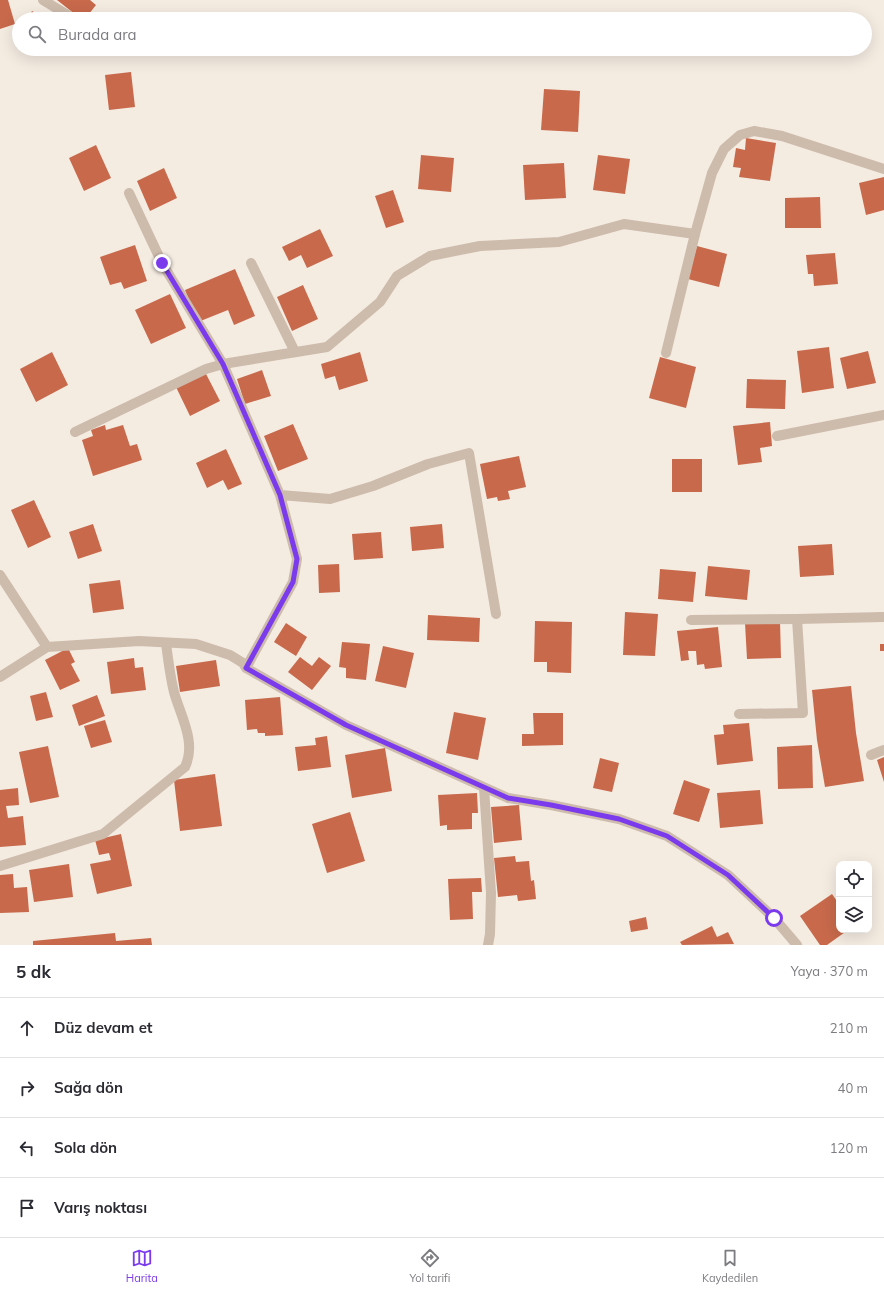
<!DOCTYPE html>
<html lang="tr">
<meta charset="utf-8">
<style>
body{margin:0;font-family:Mulish,sans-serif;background:#f2f2f3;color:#2b2b33}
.controls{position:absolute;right:12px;bottom:12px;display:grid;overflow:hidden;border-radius:8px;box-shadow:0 4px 16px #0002}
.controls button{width:36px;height:36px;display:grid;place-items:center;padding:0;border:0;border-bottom:1px solid #e1e1e2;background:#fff;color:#2b2b33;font:20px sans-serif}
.stop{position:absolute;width:12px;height:12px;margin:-9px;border:3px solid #7c3aed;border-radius:50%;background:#fff}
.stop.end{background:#7c3aed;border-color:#fff;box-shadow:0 1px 4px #0008}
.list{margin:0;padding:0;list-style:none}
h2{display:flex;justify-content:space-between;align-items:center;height:52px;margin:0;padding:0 16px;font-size:17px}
h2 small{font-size:13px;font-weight:400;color:#7c7c81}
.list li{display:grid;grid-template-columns:26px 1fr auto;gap:12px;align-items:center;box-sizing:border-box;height:60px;padding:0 16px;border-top:1px solid #e1e1e2}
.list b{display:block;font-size:15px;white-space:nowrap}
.list em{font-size:13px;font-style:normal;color:#7c7c81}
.icon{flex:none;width:22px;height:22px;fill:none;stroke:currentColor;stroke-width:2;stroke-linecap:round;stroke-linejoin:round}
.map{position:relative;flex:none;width:884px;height:945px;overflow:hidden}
.search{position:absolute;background:#fff;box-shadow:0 4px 16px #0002;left:12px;right:12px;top:12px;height:44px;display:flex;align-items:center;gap:10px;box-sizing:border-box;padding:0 14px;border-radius:22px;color:#7c7c81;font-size:15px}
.sheet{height:292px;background:#fff}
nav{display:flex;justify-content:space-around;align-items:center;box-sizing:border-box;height:56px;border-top:1px solid #e1e1e2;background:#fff;font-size:11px;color:#7c7c81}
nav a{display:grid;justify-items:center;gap:2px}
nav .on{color:#7c3aed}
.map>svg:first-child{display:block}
.building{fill:#c8694b}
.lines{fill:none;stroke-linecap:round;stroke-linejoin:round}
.lane{stroke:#cdbbac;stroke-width:10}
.street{stroke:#cdbbac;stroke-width:10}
.route{stroke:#7c3aed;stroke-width:5}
</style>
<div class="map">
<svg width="884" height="945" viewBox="0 0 884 945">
<rect width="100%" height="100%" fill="#f4ebe1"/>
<path class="building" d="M0,0H8L15,24L0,29Z
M57,0H90L96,5L85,19H81Z
M32,11L47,19H28Z
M131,72L135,107L109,110L105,75Z
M544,89L580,91L578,132L541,130Z
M746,138L776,143L770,181L739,177L741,168L733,167L736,148L745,150Z
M96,145L111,178L84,191L69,158Z
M421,155L454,158L451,192L418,189Z
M598,155L630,159L625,194L593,190Z
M564,163L566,198L525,200L523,165Z
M164,168L177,198L150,211L137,181Z
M884,177V210L866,215L859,183Z
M393,190L404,222L386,228L375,196Z
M820,197L821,228H785V198Z
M320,229L333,256L307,268L301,255L289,261L282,247Z
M135,245L147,281L124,289L121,282L110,285L100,257Z
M697,246L727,254L719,287L688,279Z
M835,253L838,284L814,286L813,274H808L806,255Z
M235,269L255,316L234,325L228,310L198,322L185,290Z
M303,285L318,319L292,331L277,297Z
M170,294L186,328L151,344L135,310Z
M829,347L834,388L802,393L797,351Z
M868,351L876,383L847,389L840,358Z
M52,352L68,385L36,402L20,369Z
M360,352L368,381L339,390L335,376L325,379L321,364Z
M660,357L696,367L686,408L649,398Z
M262,370L271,396L245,404L237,379Z
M205,372L220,401L190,416L176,387Z
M747,379L786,380L785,409L746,408Z
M770,422L772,446L760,448L762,462L738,465L733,426Z
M293,424L308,459L278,471L264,436Z
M105,425L106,430L123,425L130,446L137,444L142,460L93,476L82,440L93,436L91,430Z
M226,449L242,484L228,490L223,480L207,488L196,463Z
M519,456L526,487L508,491L510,499L498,501L497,497L487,499L480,464Z
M672,459H702V492H672Z
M34,500L51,537L28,548L11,510Z
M93,524L102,551L78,559L69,532Z
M442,524L444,548L412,551L410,527Z
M381,532L383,558L354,560L352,534Z
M832,544L834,575L800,577L798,546Z
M339,564L340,592L319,593L318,565Z
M708,566L750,570L747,600L705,596Z
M660,569L696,572L693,602L658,599Z
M120,580L124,609L93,613L89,584Z
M625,612L658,614L655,656L623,655Z
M428,615L480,618L479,642L427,640Z
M535,621L572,622L571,673L547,672V662H534Z
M780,621L781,658L747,659L745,623Z
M286,623L307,637L296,656L274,642Z
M718,627L722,667L705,669L704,664L697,665L696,651H688L689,660L681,661L677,631Z
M342,642L370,644L366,680L346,678V668L339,667Z
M880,644H884V651H880Z
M383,646L414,653L406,688L375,681Z
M68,648L75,662L71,664L80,681L60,690L45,660Z
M300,657L312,666L319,657L331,666L312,690L288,672Z
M134,658L135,668L143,667L146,690L111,694L107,662Z
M216,660L220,686L180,692L176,666Z
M851,686L856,733L864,781L825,787L817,740L812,690Z
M46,692L53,717L36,721L30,696Z
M97,695L105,716L79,726L72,705Z
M280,697L283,735L265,736V733H258L257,729L247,730L245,700Z
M454,712L486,718L478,760L446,753Z
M533,713H563V745L522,746V734H534Z
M105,720L112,742L91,748L84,726Z
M749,723L753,761L717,765L714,735L724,734L723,725Z
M327,736L331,767L298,771L295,747L316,745L315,738Z
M812,745L813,788L778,789L777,747Z
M48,746L59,797L30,803L19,752Z
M385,748L392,791L352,798L345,755Z
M884,757V782L877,760Z
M600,758L619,763L612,792L593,788Z
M215,774L222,826L180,831L174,780Z
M684,780L710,789L699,822L673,814Z
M18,788L19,805L6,806L8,818L23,816L26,845L0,847V790Z
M760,790L763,824L720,828L717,793Z
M477,793L478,813H472V829L447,830V825L440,826L438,795Z
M519,805L522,840L494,843L491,807Z
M350,812L365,861L327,873L312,824Z
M121,834L132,886L97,894L90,864L111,860L109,853L99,855L95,840Z
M515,856L516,862L529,861L531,881L534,880L536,899L518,901L517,895L498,897L494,858Z
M69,864L73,897L34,902L29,870Z
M13,874L14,888L27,887L29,912L0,913V875Z
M481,878L482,892H472L473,919L450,920L448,879Z
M832,894L839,904V930H848L827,945H820L800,916Z
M646,917L648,929L631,932L629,921Z
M712,926L717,937L728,932L734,944L682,945L680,942Z
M115,933L116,941L151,938L152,945H33V941Z"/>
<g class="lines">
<path class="lane" d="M251,263L295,352
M666,353L695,234
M75,432L206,369L223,364L162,263L129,193
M739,714L803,713L797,619"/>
<path class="street" d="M43,0L74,19
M777,436L884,415
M280,495L330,499L373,486L428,464L469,453L496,614
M0,575L47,647
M691,620L797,619L884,617
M246,668L293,582L297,559L280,495L223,364L327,347L380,302L397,276L430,256L480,246L559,242L624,224L695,234L712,173L724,149L740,135L754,131L782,136L884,169
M0,677L47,647L139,641L196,644L230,655L243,663L246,668L346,725L508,798L551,805L619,819L667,836L728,875L774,918L797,945
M871,755L884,750
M484,788L491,893L490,934L488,945
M0,866L103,834L185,767C197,742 180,715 174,692C170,676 168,659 166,643"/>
</g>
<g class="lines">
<path class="route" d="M162,263L223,364L280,495L297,559L293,582L246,668L346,725L508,798L551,805L619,819L667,836L728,875L774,918"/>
</g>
</svg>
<div class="controls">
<button><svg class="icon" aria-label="locate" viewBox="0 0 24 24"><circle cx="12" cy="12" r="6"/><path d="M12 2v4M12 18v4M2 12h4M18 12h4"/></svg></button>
<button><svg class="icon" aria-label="layers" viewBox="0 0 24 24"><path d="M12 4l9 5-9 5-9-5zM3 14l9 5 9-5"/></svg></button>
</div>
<div class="stop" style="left:774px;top:918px"></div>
<div class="stop end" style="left:162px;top:263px"></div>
<div class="search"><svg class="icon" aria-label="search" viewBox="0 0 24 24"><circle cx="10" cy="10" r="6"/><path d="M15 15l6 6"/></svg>Burada ara</div>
</div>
<section class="sheet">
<h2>5 dk<small>Yaya · 370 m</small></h2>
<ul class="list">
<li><svg class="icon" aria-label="ahead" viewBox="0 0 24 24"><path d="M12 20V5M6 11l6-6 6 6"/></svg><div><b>Düz devam et</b></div><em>210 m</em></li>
<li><svg class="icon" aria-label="right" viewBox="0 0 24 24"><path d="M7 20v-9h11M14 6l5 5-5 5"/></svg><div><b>Sağa dön</b></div><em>40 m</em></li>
<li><svg class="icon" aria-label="left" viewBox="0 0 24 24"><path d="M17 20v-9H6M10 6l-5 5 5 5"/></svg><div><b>Sola dön</b></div><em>120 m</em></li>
<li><svg class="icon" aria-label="arrive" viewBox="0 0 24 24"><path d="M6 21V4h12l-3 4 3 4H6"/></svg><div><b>Varış noktası</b></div></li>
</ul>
</section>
<nav>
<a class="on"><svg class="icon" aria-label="map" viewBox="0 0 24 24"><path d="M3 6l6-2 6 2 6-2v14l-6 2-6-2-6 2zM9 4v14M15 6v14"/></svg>Harita</a>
<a><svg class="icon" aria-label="directions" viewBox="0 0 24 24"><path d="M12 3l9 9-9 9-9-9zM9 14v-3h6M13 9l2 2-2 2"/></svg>Yol tarifi</a>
<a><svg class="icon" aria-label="saved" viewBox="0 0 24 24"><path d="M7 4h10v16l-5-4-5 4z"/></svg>Kaydedilen</a>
</nav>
